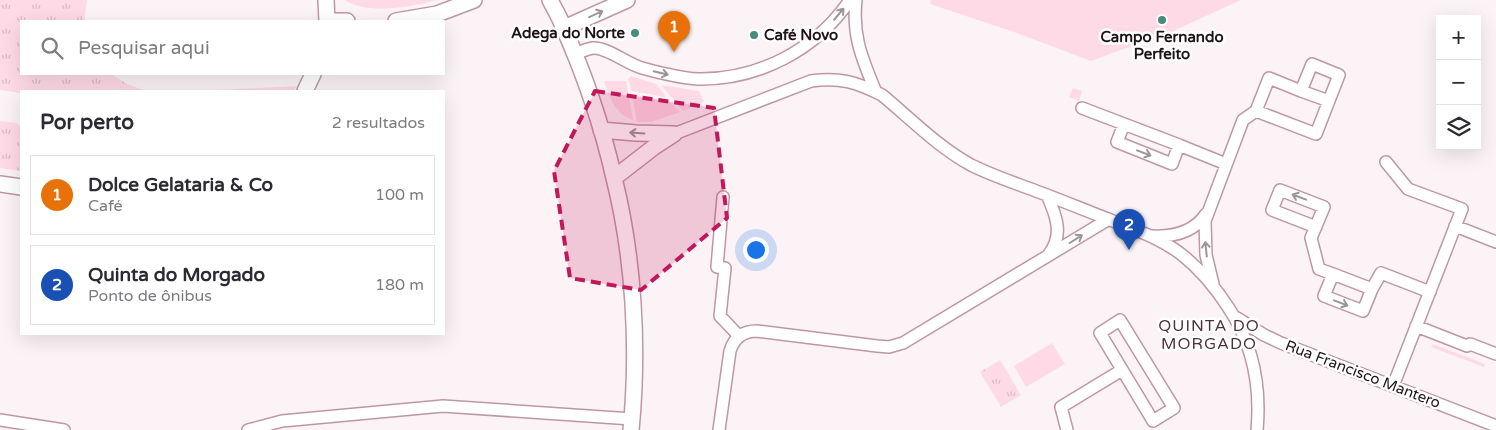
<!DOCTYPE html>
<html lang="pt">
<meta charset="utf-8">
<style>
body{margin:0;font-family:"Varela Round",sans-serif;background:#f2f2f3;color:#2b2b33}
.controls{position:absolute;right:15px;top:15px;display:grid;overflow:hidden;border-radius:0px;box-shadow:0 5px 20px #0002}
.controls button{width:45px;height:45px;display:grid;place-items:center;padding:0;border:0;border-bottom:1px solid #e1e1e2;background:#fff;color:#2b2b33;font:25px sans-serif}
.you{position:absolute;left:755px;top:249px;width:18px;height:18px;margin:-12px;border:4px solid #fff;border-radius:50%;background:#1a73e8;box-shadow:0 0 0 8px #1a73e833}
.badge{display:grid;place-items:center;width:32px;height:32px;border-radius:50%;background:#488c7f;color:#fff;font-size:16px;font-weight:700}
.pin{position:absolute;translate:-50% -41px;filter:drop-shadow(0 1px 2px #0008)}
.pin::after{content:'';position:absolute;top:26px;width:18px;height:15px;background:inherit;clip-path:polygon(0 0,100% 0,50% 100%)}
.list{margin:0;padding:0;list-style:none}
h2{display:flex;justify-content:space-between;align-items:center;height:65px;margin:0;padding:0 20px;font-size:21px}
h2 small{font-size:16px;font-weight:400;color:#7c7c81}
.list li{display:grid;grid-template-columns:32px 1fr auto;gap:15px;align-items:center;box-sizing:border-box;height:80px;margin:0 10px 10px;padding:0 10px;border:1px solid #e1e1e2;border-radius:0px}
.list b{display:block;font-size:19px;white-space:nowrap}
.list p{margin:0;font-size:16px;white-space:nowrap;color:#7c7c81}
.list em{font-size:16px;font-style:normal;color:#7c7c81}
.icon{flex:none;width:28px;height:28px;fill:none;stroke:currentColor;stroke-width:2;stroke-linecap:round;stroke-linejoin:round}
.map{position:relative;flex:none;width:1496px;height:430px;overflow:hidden}
.search{position:absolute;background:#fff;box-shadow:0 5px 20px #0002;left:20px;top:20px;width:425px;height:55px;display:flex;align-items:center;gap:12px;box-sizing:border-box;padding:0 18px;border-radius:0px;color:#7c7c81;font-size:19px}
.panel{position:absolute;background:#fff;box-shadow:0 5px 20px #0002;left:20px;top:90px;width:425px;height:245px;border-radius:0px}
.map>svg:first-child{display:block}
.green{fill:#fedae6}
.park{fill:url(#park-tufts)}
.lines{fill:none;stroke-linecap:round;stroke-linejoin:round}
.street-casing{stroke:#bd98a4;stroke-width:14}
.secondary-casing{stroke:#bd98a4;stroke-width:18}
.street{stroke:#fff;stroke-width:11}
.secondary{stroke:#fff;stroke-width:15}
.oneway{stroke:#9b9597}
.marked{fill:#c2185b;fill-opacity:0.2;stroke:#c2185b;stroke-width:4;stroke-dasharray:10 6;stroke-linejoin:round}
.poi-dot{fill:#488c7f;stroke:#fff;stroke-width:2}
.labels{text-anchor:middle;stroke-width:5;stroke-linejoin:round;paint-order:stroke}
.poi-label{font-size:15px;font-weight:bold;fill:#201317;stroke:#fff;text-anchor:end}
.street-label{font-size:15px;fill:#201317;stroke:#fff}
.neighbourhood-label{font-size:16px;letter-spacing:1px;fill:#4f313c;stroke:#fff}
</style>
<div class="map">
<svg width="1496" height="430" viewBox="0 0 1496 430">
<defs>
<pattern id="park-tufts" width="24" height="20" patternUnits="userSpaceOnUse" patternTransform="scale(1.25)"><rect width="24" height="20" fill="#fedae6"/><path d="M3 7l-1-3M5 7V3M7 7l1-3M15 17l-1-3M17 17v-4M19 17l1-3" fill="none" stroke="#d9bac5"/></pattern>
</defs>
<rect width="100%" height="100%" fill="#fbf3f5"/>
<path class="green" d="M345,0H436C413,7 365,15 345,0Z
M931,0H1241L1149,42L1137,44L1091,61L1014,32L930,4Z
M631,76L656,84L665,95V97L632,91L628,79Z
M604,81H626L633,120C615,114 610,98 604,81Z
M661,85L699,91L704,102L683,111Z
M1073,88L1082,91L1079,101L1069,97Z
M632,95L669,101L680,112L651,122H637Z
M1052,343L1065,364L1026,387L1014,366Z
M1433,344L1485,364L1484,367L1431,347Z"/>
<path class="park" d="M0,0H87L84,21H21V74H111L127,84L146,91H21V93L0,90Z
M297,86L294,91H198Z
M0,121L17,123L21,128V171L0,168Z
M1000,360L1021,395L1001,407L980,372Z"/>
<g class="lines">
<g class="street-casing">
<path id="street" d="M856,0C852,36 862,58 875,90
M575,54C580,52 586,49 593,48C607,47 627,64 642,68C660,73 679,78 698,79C758,80 816,50 850,0
M1301,91L1329,101
M1082,108L1179,145L1172,164L1117,142L1124,124
M674,134L811,81C840,77 856,82 882,95C911,119 938,147 971,165C989,174 1009,181 1028,188C1056,198 1084,210 1113,221C1136,230 1160,238 1181,254C1200,269 1215,287 1228,307C1253,344 1261,386 1257,430
M1179,145L1226,164
M1386,162L1408,189L1462,209L1393,386
M1047,195C1056,215 1064,235 1049,254
M723,197L717,267L725,268L720,316L739,336
M1455,226L1496,242
M1316,227L1272,210L1280,190L1324,207L1311,238L1319,269L1333,274
M1152,236C1173,237 1194,232 1206,214
M1213,284L1206,255L1205,221L1243,120L1256,111L1316,134L1339,75L1312,64L1301,91L1269,78L1256,111
M1372,289L1333,274L1324,296L1363,311L1372,289L1381,273L1430,292
M1237,318L1264,335L1281,343L1496,426
M1120,320L1174,408L1153,421L1100,333Z
M1416,326L1467,346L1470,344L1496,354
M0,420L64,430
M248,430L282,421L443,406L632,419
M719,430L730,351C734,338 743,331 757,331L877,346L889,347L903,343L1109,219
M1067,430L1061,407L1122,370"/>
</g>
<g class="secondary-casing">
<path id="secondary" d="M326,0L327,21
M550,0C554,8 559,16 562,24C584,73 602,125 614,178C634,258 639,348 631,430
M327,21H347
M396,21L437,14L474,0
M564,28L627,0
M305,91L313,74
M601,130L636,133L674,134
M614,178L654,147L674,134
M0,184L21,187"/>
</g>
<use href="#street" class="street"/>
<use href="#secondary" class="secondary"/>
</g>
<defs><path id="oneway-shaft" d="M-6 0H5M1.5-3L5.5 0L1.5 3" fill="none" stroke-width="1.6" stroke-linecap="round" stroke-linejoin="round" transform="scale(1.25)"/></defs>
<g class="oneway">
<use href="#oneway-shaft" transform="translate(596 14) rotate(-24)"/>
<use href="#oneway-shaft" transform="translate(839 14) rotate(-50)"/>
<use href="#oneway-shaft" transform="translate(661 73) rotate(14)"/>
<use href="#oneway-shaft" transform="translate(637 133) rotate(-176)"/>
<use href="#oneway-shaft" transform="translate(1144 153) rotate(21)"/>
<use href="#oneway-shaft" transform="translate(1299 197) rotate(-159)"/>
<use href="#oneway-shaft" transform="translate(1076 239) rotate(-32)"/>
<use href="#oneway-shaft" transform="translate(1206 249) rotate(-96)"/>
<use href="#oneway-shaft" transform="translate(1341 303) rotate(21)"/>
</g>
<path class="marked" d="M595,91L714,108L727,218L641,290L570,278L554,171Z"/>
<g class="poi-dot">
<circle cx="1162" cy="20" r="5"/>
<circle cx="635" cy="33" r="5"/>
<circle cx="754" cy="35" r="5"/>
</g>
<g class="labels">
<g class="poi-label">
<text x="625" y="38">Adega do Norte</text>
<text x="764" y="40" text-anchor="start">Café Novo</text>
<text x="1162" y="42" text-anchor="middle">Campo Fernando<tspan x="1162" dy="17">Perfeito</tspan></text>
</g>
<g class="street-label">
<text transform="translate(1363 374) rotate(21)" y="5">Rua Francisco Mantero</text>
</g>
<g class="neighbourhood-label">
<text x="1209" y="331">QUINTA DO<tspan x="1209" dy="18">MORGADO</tspan></text>
</g>
</g>
</svg>
<div class="controls">
<button>+</button>
<button>−</button>
<button><svg class="icon" aria-label="layers" viewBox="0 0 24 24"><path d="M12 4l9 5-9 5-9-5zM3 14l9 5 9-5"/></svg></button>
</div>
<div class="you"></div>
<div class="pin badge" style="left:674px;top:52px;background:#e8710a">1</div>
<div class="pin badge" style="left:1129px;top:250px;background:#1a4fb4">2</div>
<div class="search"><svg class="icon" aria-label="search" viewBox="0 0 24 24"><circle cx="10" cy="10" r="6"/><path d="M15 15l6 6"/></svg>Pesquisar aqui</div>
<section class="panel">
<h2>Por perto<small>2 resultados</small></h2>
<ul class="list">
<li><span class="badge" style="background:#e8710a">1</span><div><b>Dolce Gelataria &amp; Co</b><p>Café</p></div><em>100 m</em></li>
<li><span class="badge" style="background:#1a4fb4">2</span><div><b>Quinta do Morgado</b><p>Ponto de ônibus</p></div><em>180 m</em></li>
</ul>
</section>
</div>
